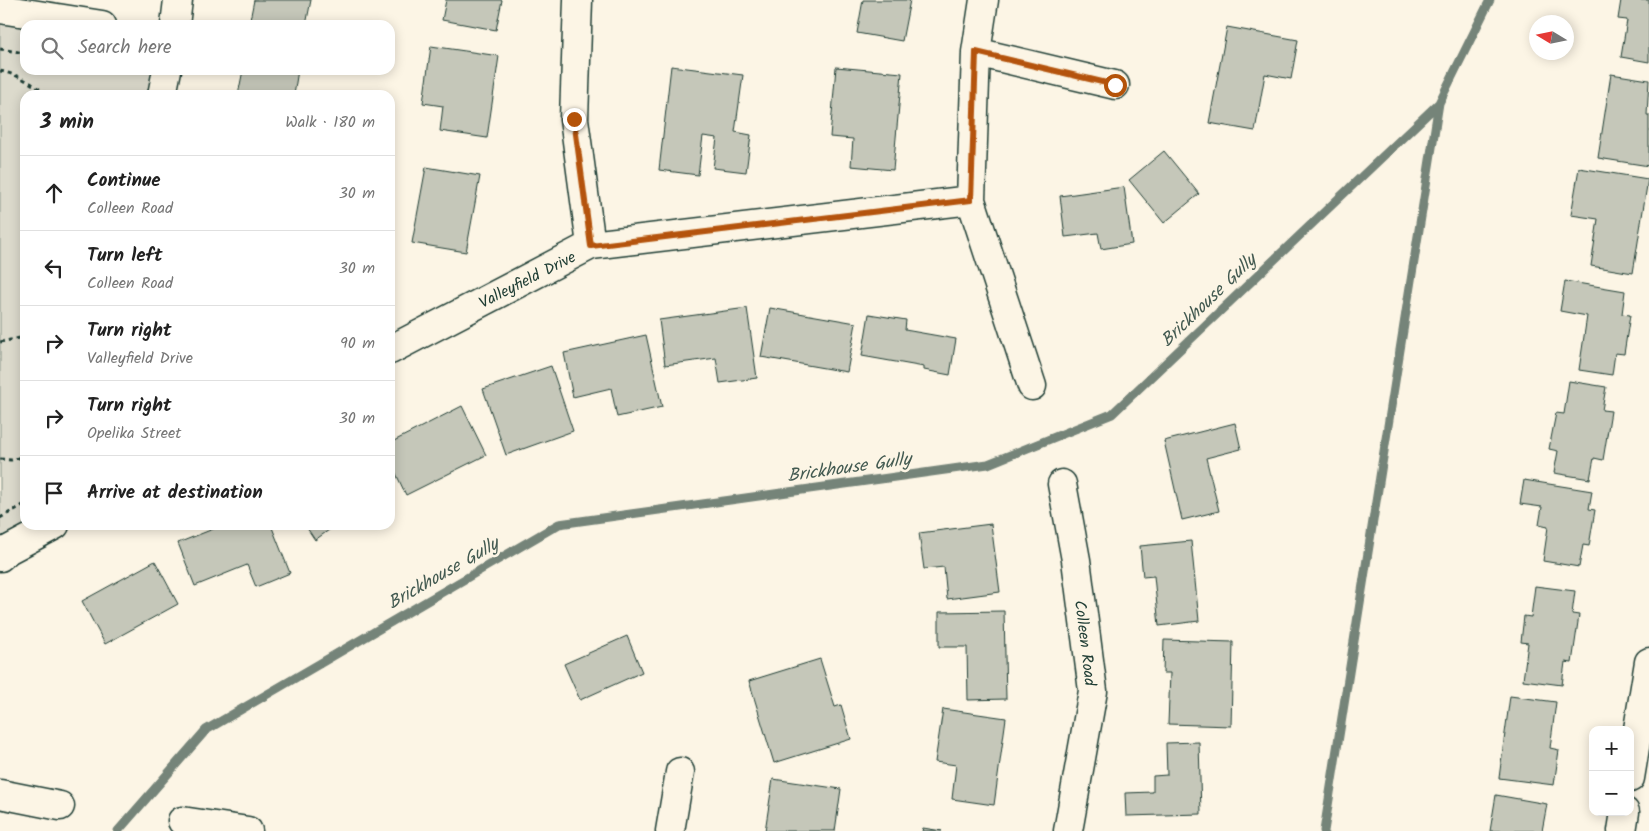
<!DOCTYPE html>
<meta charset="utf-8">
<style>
body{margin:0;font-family:Kalam,sans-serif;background:#f2f2f2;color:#222}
.controls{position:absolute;right:15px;bottom:15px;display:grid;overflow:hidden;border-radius:10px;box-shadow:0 2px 12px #0003}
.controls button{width:45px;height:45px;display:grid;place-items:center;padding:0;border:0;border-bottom:1px solid #e0e0e0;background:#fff;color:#222;font:25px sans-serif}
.compass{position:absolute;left:1529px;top:15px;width:45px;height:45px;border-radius:50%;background:#fff;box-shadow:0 2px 12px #0003;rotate:280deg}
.stop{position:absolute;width:15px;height:15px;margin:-11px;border:4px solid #b45309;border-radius:50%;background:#fff}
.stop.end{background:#b45309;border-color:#fff;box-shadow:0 1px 5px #0008}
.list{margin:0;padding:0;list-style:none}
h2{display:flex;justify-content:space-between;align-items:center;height:65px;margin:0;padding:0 20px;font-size:21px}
h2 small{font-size:16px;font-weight:400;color:#767676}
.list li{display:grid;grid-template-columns:32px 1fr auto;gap:15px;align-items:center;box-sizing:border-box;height:75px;padding:0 20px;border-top:1px solid #e0e0e0}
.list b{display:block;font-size:19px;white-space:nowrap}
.list p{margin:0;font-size:16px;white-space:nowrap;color:#767676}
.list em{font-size:16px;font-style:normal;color:#767676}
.icon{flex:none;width:28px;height:28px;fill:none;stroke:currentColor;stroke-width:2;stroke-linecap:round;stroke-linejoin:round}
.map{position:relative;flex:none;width:1649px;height:831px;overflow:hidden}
.search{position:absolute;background:#fff;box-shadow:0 2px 12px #0003;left:20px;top:20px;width:375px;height:55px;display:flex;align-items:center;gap:12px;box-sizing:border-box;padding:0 18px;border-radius:15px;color:#767676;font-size:19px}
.panel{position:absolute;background:#fff;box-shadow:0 2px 12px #0003;left:20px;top:90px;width:375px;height:440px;border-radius:15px}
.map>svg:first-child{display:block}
.green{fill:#dcdacc;stroke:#7e8c80}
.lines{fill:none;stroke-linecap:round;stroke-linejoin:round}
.stream{stroke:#758479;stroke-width:9}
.building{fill:#c5c7b9;stroke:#1f3d34}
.minor-casing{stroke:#1f3d34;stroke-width:31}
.path{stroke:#1f3d34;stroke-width:3;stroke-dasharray:4 4;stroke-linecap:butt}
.minor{stroke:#fcf5e5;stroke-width:28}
.route{stroke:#b45309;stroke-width:6}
.labels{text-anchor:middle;stroke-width:5;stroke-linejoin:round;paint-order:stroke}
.street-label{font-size:16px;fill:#1f3d34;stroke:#fcf5e5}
.water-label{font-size:18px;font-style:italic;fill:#435a51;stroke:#fcf5e5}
</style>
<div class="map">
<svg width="1649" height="831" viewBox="0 0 1649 831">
<rect width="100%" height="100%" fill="#fcf5e5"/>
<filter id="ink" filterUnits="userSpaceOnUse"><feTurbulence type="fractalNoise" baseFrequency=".02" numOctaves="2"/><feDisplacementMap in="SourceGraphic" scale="10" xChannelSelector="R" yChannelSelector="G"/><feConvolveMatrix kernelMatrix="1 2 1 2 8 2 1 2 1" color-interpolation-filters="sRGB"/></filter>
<g filter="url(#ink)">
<path class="green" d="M0,9L25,25V70H167L162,95H25V525H55L0,557Z"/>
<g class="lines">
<path class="stream" d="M118,831L206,730L559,524L988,464L1112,414L1439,103L1490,0
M1324,831L1439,103"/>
</g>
<path class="building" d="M254,0H311L306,25H249Z
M446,0H502L496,30L442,20Z
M863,0H910L902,41L857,33Z
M1621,0H1649V62L1621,57L1627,20L1618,19Z
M1227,27L1298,40L1291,79L1265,74L1255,131L1209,123Z
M431,46L499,56L487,138L440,131L443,106L423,103Z
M671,66L743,75L735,132L751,135L746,172L713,168L717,138L703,136L698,175L659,170Z
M836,67L902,73L893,170L851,166L853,139L830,137Z
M243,70H298L294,95H238Z
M1611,74L1649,80L1647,115H1649V166L1598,158Z
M1164,151L1199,194L1164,223L1129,180Z
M426,167L480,176L466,252L412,243Z
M1579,168L1648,179L1633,273L1591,266L1598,219L1571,215Z
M1124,187L1132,244L1101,249L1098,233L1065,237L1060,196Z
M1565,281L1625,291L1622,314L1630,315L1624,354L1615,353L1612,375L1579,370L1587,316L1560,311Z
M747,308L757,378L720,383L716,358L665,365L659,320Z
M770,308L856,323L847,372L761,357Z
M869,314L906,320L905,330L956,339L950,375L924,370V367L862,356Z
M646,335L662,407L617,417L611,388L573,397L564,353Z
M551,366L573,431L506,455L483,389Z
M1569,381L1606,387L1602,410L1611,411L1603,460L1594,458L1590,479L1554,473L1558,451L1549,449L1556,413L1564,414Z
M462,406L486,455L406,495L390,461V443Z
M1235,423L1241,449L1206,458L1219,511L1182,520L1164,441Z
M1524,480L1592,491L1589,509L1595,510L1589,546L1583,545L1579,567L1543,561L1548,527L1539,525L1542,507L1520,504Z
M991,524L1000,592L947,599L944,567L924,569L919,533Z
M223,525H271L290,573L256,587L247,565L195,586L178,543Z
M305,525H336L315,540Z
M1191,541L1199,621L1159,626L1154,576L1143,577L1140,546Z
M155,561L178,604L105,644L82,601Z
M1535,586L1575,591L1572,614L1579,615L1572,663L1565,662L1562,685L1523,680L1528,643L1521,642L1524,616L1531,617Z
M1004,611L1006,699L968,700L967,647H939V612Z
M627,636L642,672L580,700L564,664Z
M1164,640L1233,642L1231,726L1168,724L1170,673H1163Z
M820,659L835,707L841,705L851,739L774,763L749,681Z
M1510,696L1556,702L1550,748L1559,750L1554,785L1499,778Z
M943,709L1006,718L994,805L952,799L956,765L935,762Z
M1199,742L1201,814L1126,816L1125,793L1153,792V776L1167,775L1166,743Z
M773,779L841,789L835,831H765Z
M1496,795L1547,804L1542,831H1490Z
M923,828L942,831H922Z"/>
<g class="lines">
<g class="minor-casing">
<path id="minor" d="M578,0L574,119L591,245
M984,0L976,52L971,200L1032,386
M0,9L102,25
M175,25L178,0
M976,52L1115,85
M162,95L167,70
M390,350L591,245L971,200
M1062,484L1076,560L1093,691L1068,831
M0,557L8,550L55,525
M1630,778L1649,662
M0,794L60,806
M182,821L248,831
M670,831L680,772
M1622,831L1625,812"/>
</g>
<path class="path" d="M0,49L25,53
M0,71C17,74 34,84 47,95
M0,342L25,337
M0,459L11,460L25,456
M0,518L25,504"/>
<use href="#minor" class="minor"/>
</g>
</g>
<g class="lines" filter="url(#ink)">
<path class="route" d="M574,119L591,246L971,200L976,52L1115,85"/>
</g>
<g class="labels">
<g class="street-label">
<text transform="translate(527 279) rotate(-27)" y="6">Valleyfield Drive</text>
<text transform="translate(1086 643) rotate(83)" y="6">Colleen Road</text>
</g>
<g class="water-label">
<text transform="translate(1208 300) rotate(-44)" y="6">Brickhouse Gully</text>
<text transform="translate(849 467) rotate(-8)" y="6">Brickhouse Gully</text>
<text transform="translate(443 573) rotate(-30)" y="6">Brickhouse Gully</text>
</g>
</g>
</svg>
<div class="controls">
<button>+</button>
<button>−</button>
</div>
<svg class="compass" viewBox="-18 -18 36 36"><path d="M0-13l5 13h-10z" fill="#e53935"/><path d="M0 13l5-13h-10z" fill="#767676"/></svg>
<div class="stop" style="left:1115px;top:85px"></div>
<div class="stop end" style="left:574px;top:119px"></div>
<div class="search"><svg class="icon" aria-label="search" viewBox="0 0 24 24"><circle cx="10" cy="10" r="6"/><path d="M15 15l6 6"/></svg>Search here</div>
<section class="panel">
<h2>3 min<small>Walk · 180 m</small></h2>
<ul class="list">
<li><svg class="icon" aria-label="ahead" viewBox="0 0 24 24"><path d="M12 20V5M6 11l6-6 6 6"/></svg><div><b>Continue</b><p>Colleen Road</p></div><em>30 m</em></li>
<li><svg class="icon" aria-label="left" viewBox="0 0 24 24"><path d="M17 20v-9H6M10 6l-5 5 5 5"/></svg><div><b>Turn left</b><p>Colleen Road</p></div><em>30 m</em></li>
<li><svg class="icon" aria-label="right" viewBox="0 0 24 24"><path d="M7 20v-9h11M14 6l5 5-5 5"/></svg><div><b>Turn right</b><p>Valleyfield Drive</p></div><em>90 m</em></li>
<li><svg class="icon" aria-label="right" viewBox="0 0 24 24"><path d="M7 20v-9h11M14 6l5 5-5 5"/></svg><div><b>Turn right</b><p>Opelika Street</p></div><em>30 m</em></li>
<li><svg class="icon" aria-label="arrive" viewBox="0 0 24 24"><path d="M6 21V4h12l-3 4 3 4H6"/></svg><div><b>Arrive at destination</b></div></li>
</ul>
</section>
</div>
